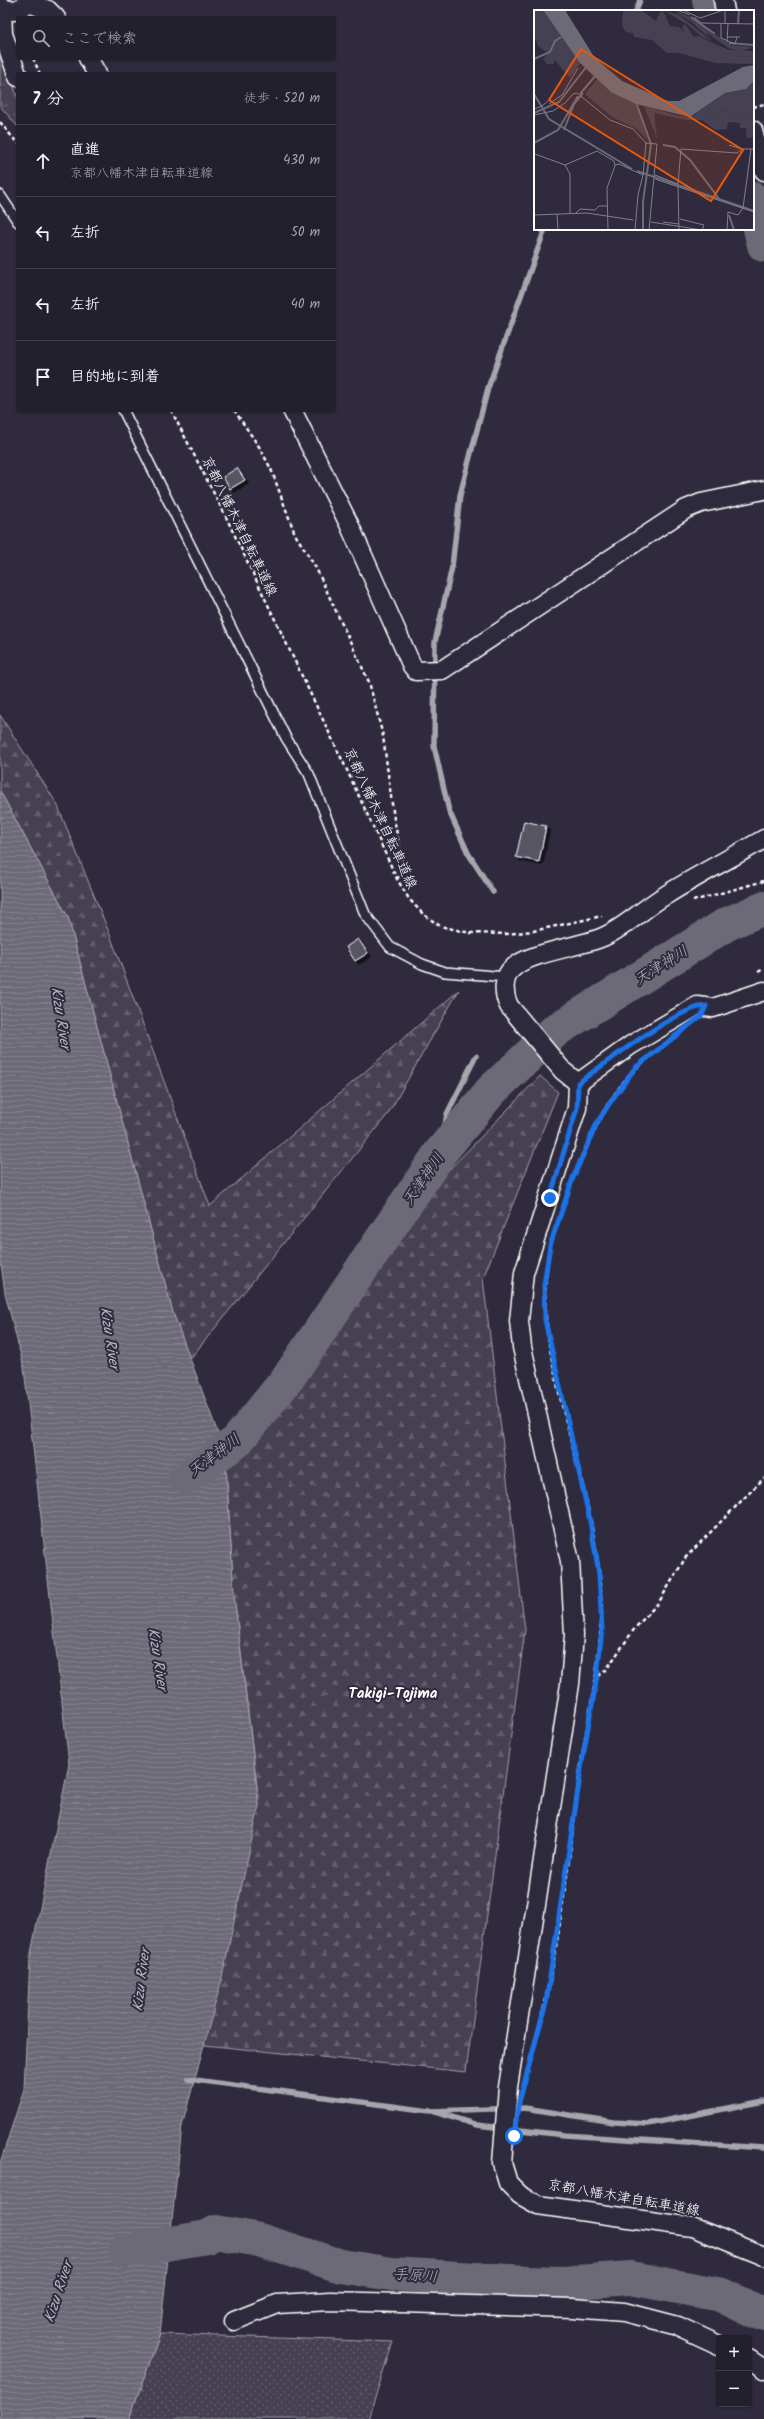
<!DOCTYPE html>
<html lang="ja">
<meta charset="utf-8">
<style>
body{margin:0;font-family:Kalam,"Klee One",sans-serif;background:#2f2d3a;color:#f1f3f6}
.controls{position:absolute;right:12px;bottom:12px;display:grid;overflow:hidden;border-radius:4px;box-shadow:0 1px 3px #0004}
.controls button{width:36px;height:36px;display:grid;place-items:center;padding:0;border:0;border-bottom:1px solid #403e4a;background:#23202e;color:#f1f3f6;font:20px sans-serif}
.stop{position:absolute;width:12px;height:12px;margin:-9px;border:3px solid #1a73e8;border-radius:50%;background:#fff}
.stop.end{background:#1a73e8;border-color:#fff;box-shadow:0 1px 4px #0008}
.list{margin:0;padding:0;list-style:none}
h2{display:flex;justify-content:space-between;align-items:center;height:52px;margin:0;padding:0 16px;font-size:17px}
h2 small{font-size:13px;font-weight:400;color:#a3a3aa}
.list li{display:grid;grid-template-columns:26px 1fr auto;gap:12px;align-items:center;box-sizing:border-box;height:72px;padding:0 16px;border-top:1px solid #403e4a}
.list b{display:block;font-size:15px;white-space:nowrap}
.list p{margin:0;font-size:13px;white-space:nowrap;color:#a3a3aa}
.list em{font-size:13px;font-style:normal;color:#a3a3aa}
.icon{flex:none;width:22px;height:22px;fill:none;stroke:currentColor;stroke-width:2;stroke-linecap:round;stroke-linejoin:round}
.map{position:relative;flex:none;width:764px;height:2419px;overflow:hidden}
.search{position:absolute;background:#23202e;box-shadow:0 1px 3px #0004;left:16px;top:16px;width:320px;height:44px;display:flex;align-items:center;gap:10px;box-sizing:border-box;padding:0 14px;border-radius:4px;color:#a3a3aa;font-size:15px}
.panel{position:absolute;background:#23202e;box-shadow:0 1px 3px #0004;left:16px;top:72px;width:320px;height:340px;border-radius:4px}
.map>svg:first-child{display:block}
.grass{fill:url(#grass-dots);stroke:#a2a0a8}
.forest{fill:url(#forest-firs);stroke:#a2a0a8}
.park{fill:url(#park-tufts);stroke:#a2a0a8}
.water{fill:url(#water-rules);stroke:#a7a6ad}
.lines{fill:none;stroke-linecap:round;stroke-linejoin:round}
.stream{stroke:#a7a6ad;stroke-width:5.5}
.river{stroke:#6d6a77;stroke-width:34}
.building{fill:#595564;stroke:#fff;filter:url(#shadow)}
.service-casing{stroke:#fff;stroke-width:12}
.minor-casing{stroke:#fff;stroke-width:21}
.path{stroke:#fff;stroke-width:2.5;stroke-dasharray:4 3;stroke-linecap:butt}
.service{stroke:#2f2a3d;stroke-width:9}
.minor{stroke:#2f2a3d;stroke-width:18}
.route{stroke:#1a73e8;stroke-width:5}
.labels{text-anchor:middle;stroke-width:4;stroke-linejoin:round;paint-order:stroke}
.street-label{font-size:14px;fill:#fff;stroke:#2f2a3d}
.water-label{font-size:15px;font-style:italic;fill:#b6b4bb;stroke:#2f2a3d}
.neighbourhood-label{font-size:15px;font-weight:bold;fill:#fff;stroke:#2f2a3d}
.inset-river{fill:none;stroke:#6d6a77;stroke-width:2}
.inset-road{fill:none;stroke:#827f8b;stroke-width:1}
.view{fill:#e8590c;fill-opacity:0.15;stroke:#e8590c;stroke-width:2}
.inset-edge{fill:none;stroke:#fff;stroke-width:2}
</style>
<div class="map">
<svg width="764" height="2419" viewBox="0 0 764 2419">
<defs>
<pattern id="grass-dots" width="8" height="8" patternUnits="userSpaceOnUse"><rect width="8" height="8" fill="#464152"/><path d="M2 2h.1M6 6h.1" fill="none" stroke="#625e6c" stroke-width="1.8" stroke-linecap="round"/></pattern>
<pattern id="forest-firs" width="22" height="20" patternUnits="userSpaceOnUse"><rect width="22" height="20" fill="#464152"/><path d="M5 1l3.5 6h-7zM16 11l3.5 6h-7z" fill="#625e6c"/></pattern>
<pattern id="park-tufts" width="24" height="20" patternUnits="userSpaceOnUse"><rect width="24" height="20" fill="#464152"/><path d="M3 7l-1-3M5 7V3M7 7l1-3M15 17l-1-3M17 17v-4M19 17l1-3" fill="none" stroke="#625e6c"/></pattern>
<pattern id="water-rules" width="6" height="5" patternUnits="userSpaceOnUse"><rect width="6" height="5" fill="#6d6a77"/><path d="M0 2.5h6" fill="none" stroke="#83808b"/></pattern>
<filter id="shadow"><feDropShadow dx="3.5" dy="3.5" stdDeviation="0" flood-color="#0009"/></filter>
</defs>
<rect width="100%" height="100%" fill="#2f2a3d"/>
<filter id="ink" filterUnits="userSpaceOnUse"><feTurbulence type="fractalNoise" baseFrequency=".025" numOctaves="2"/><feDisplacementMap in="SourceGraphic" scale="8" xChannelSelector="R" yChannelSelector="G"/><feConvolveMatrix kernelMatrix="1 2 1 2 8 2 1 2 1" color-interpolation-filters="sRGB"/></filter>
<g filter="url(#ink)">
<path class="grass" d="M160,2334L393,2342L368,2419H129Z"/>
<path class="forest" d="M0,715L57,804L110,935L210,1206L459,990L388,1114L190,1359L173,1313L68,917L0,791Z
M540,1076L558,1092L483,1278L525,1630L466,2072L204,2045L259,1803L234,1595L225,1450L288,1378L440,1179Z"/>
<path class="park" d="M0,45L18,99V127L0,106Z"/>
<path class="water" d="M0,791L68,917L173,1313L225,1452L234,1595L259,1806L221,1982L182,2126L160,2334L129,2419H0V2163L24,2089L30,1958L69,1764L24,1368L5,1293L0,1257Z"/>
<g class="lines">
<path class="stream" d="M636,11L640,0
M493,892L468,853L449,811L434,746L435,642L452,567L460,495L488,388L545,229
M440,1153L447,1114L476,1056
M188,2079L430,2111L525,2108L614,2122L648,2124L764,2101
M435,2112L477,2125L564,2135L764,2148"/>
<path class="river" d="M709,0L712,11
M753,199L764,245
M186,1477L236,1442L288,1378L440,1153L491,1091L556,1030L727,924L764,908
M125,2251L207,2237L216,2232L259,2240L341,2266L391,2274L528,2282L564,2283L630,2278L722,2295L764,2315"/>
</g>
<path class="building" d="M237,468L245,480L230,489L223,477Z
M524,821L546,826L539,862L516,857Z
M358,939L368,953L355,961L346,947Z"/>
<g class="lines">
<g class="service-casing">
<path id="service" d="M0,195L18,222
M123,410L286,738L309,774L365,914L390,947L422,964L445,972L507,977"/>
</g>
<g class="minor-casing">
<path id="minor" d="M723,0L725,11
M0,5L2,8L14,11L29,3L48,10L56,18
M2,8L3,34L18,77
M88,58L97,74
M753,130L764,171
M292,410L349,524L412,666L416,671L442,670L686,509L701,503L764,490
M764,991L713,1008L697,1006L631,1045L578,1083L577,1108L524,1273L519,1321L522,1347L570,1561L574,1635L570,1684L508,2087L502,2163L508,2183L520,2195L538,2205L692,2227L764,2256
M578,1083L563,1071L509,1006C503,994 502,976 514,967C532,952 579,947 603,937C626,927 645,907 666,895C698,875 731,858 764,839
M234,2321L277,2304L330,2301L573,2308L624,2312L678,2326L719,2345
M749,2359L764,2369"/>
</g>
<path class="path" d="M33,58L40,74
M753,107L764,104
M0,122L18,144
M171,410L226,517L346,768L397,879L409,899L423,914L440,926L470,933L507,934L533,931L602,916
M234,410L260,448L271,469L295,534L316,568L369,682L383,736L394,819L404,869L397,879
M693,901L764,881
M758,972L764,969
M582,1157C597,1122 616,1084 646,1059
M598,1676L606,1670L635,1628L659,1602L686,1557L764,1478
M535,2043C560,1953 568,1859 581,1766C591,1699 607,1642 599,1574C592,1512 572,1449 558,1388C549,1347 541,1308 547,1267"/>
<use href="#service" class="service"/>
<use href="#minor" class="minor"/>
</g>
</g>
<g class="lines" filter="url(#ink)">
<path class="route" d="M514,2136L518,2106L546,2003L583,1756L597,1676L602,1629L599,1573L590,1521L545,1320L544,1285L550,1245L573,1178L597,1123L609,1104L635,1068L702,1015L706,1006C679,1006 603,1065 578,1083L577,1108L550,1198"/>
</g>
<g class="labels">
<g class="street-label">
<text transform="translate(240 526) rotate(64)" y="5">京都八幡木津自転車道線</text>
<text transform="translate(381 818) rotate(65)" y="5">京都八幡木津自転車道線</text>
<text transform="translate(624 2197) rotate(10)" y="5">京都八幡木津自転車道線</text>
</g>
<g class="water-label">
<text transform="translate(661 965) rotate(-32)" y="5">天津神川</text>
<text transform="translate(61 1018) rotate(81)" y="5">Kizu River</text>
<text transform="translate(423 1179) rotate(-55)" y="5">天津神川</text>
<text transform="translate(110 1338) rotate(81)" y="5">Kizu River</text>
<text transform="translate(214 1455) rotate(-37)" y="5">天津神川</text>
<text transform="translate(158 1659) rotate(81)" y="5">Kizu River</text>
<text transform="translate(141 1980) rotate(-83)" y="5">Kizu River</text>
<text transform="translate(415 2275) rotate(4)" y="5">手原川</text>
<text transform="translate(58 2292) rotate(-72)" y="5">Kizu River</text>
</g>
<g class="neighbourhood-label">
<text x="393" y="1698">Takigi-Tojima</text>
</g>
</g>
<g transform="translate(534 10)">
<rect width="220" height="220" fill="#2f2a3d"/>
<path d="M0,0H9L46,53L36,68L20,49V54H13L9,49L14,43L4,36L0,26ZM129,0L145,5L178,31L168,27L154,15ZM138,0L157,7L182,24L172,23L178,30L156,11ZM173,23L182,25L198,35L220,37L207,41L196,39ZM168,28L195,40L220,41V46L200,47ZM220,71V106L188,101L169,107H157L191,83L212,79Z" fill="#464152"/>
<path d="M89,0H107L122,11L127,0H129L136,16L145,17L151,23L148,17L151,14L160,27L165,26L200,47L220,46V54L182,53L145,43H133L118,30L100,27L99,23L92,22L88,16ZM64,68L78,82L103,94L114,131L103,119L78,107L51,84ZM110,96L145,106L169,107L188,101L220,106V127L213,128L212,118H206V113L194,112L193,119L181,120L168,110H153L120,103L123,129Z" fill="#464152"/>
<path d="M9,0H31L59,45L68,54L88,71L134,91H145L209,57L220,55V71L212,79L191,83L156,107L102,94L77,82L46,53Z" fill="#6d6a77"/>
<path class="inset-river" d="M157,7L181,24M204,14L205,0M195,33L220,35M0,49L16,42L21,31L27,27M0,84L15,109L98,159M46,84L62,65M102,92L117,134L109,192V220M0,103L25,92L53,56M30,120L40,94L49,83M0,133L24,120L44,86M129,135L141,137L156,150L186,190M103,161L220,201M195,205L200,220"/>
<path class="inset-road" d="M143,0L156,5M149,0L166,8L190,0M160,7L167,13L220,14M187,14V28L201,34L203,27M191,14V0M193,27H206M193,32L194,14M15,94L28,85L44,58M0,99L8,96L14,91M0,105L19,101L31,93L39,84L43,83L76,110L99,119L112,133L109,165M112,133L123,134L115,220M195,135L208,139M1,144L31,155L36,164V203M31,155L63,141L80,151L81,156L73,178L74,220M81,155L85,154L109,165L104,185L101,220M121,165L144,174L147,139L203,143L208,139H220M121,169L220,202M144,176L145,220M42,203L46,199L61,200L65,196H73M23,204L24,220M0,205L53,203L99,210M146,209L170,215L168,220M117,212L168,220M129,212L145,214M193,220L194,202L204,205L209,198L217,139"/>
<path class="view" d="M47,39L209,140L177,191L15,90Z"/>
<rect width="220" height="220" class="inset-edge"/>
</g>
</svg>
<div class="controls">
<button>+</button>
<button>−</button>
</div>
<div class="stop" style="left:514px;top:2136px"></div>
<div class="stop end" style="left:550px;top:1198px"></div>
<div class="search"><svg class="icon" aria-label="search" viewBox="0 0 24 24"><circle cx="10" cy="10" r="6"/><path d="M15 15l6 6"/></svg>ここで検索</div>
<section class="panel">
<h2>7 分<small>徒歩 · 520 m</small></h2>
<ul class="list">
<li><svg class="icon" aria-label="ahead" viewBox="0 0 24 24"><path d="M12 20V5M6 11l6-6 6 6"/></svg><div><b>直進</b><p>京都八幡木津自転車道線</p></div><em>430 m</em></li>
<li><svg class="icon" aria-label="left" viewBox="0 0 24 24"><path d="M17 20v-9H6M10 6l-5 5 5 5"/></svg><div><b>左折</b></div><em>50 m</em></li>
<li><svg class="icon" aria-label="left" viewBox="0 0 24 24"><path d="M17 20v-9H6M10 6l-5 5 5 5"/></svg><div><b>左折</b></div><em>40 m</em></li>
<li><svg class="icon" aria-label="arrive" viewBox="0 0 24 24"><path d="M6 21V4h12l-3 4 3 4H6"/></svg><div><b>目的地に到着</b></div></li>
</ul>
</section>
</div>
